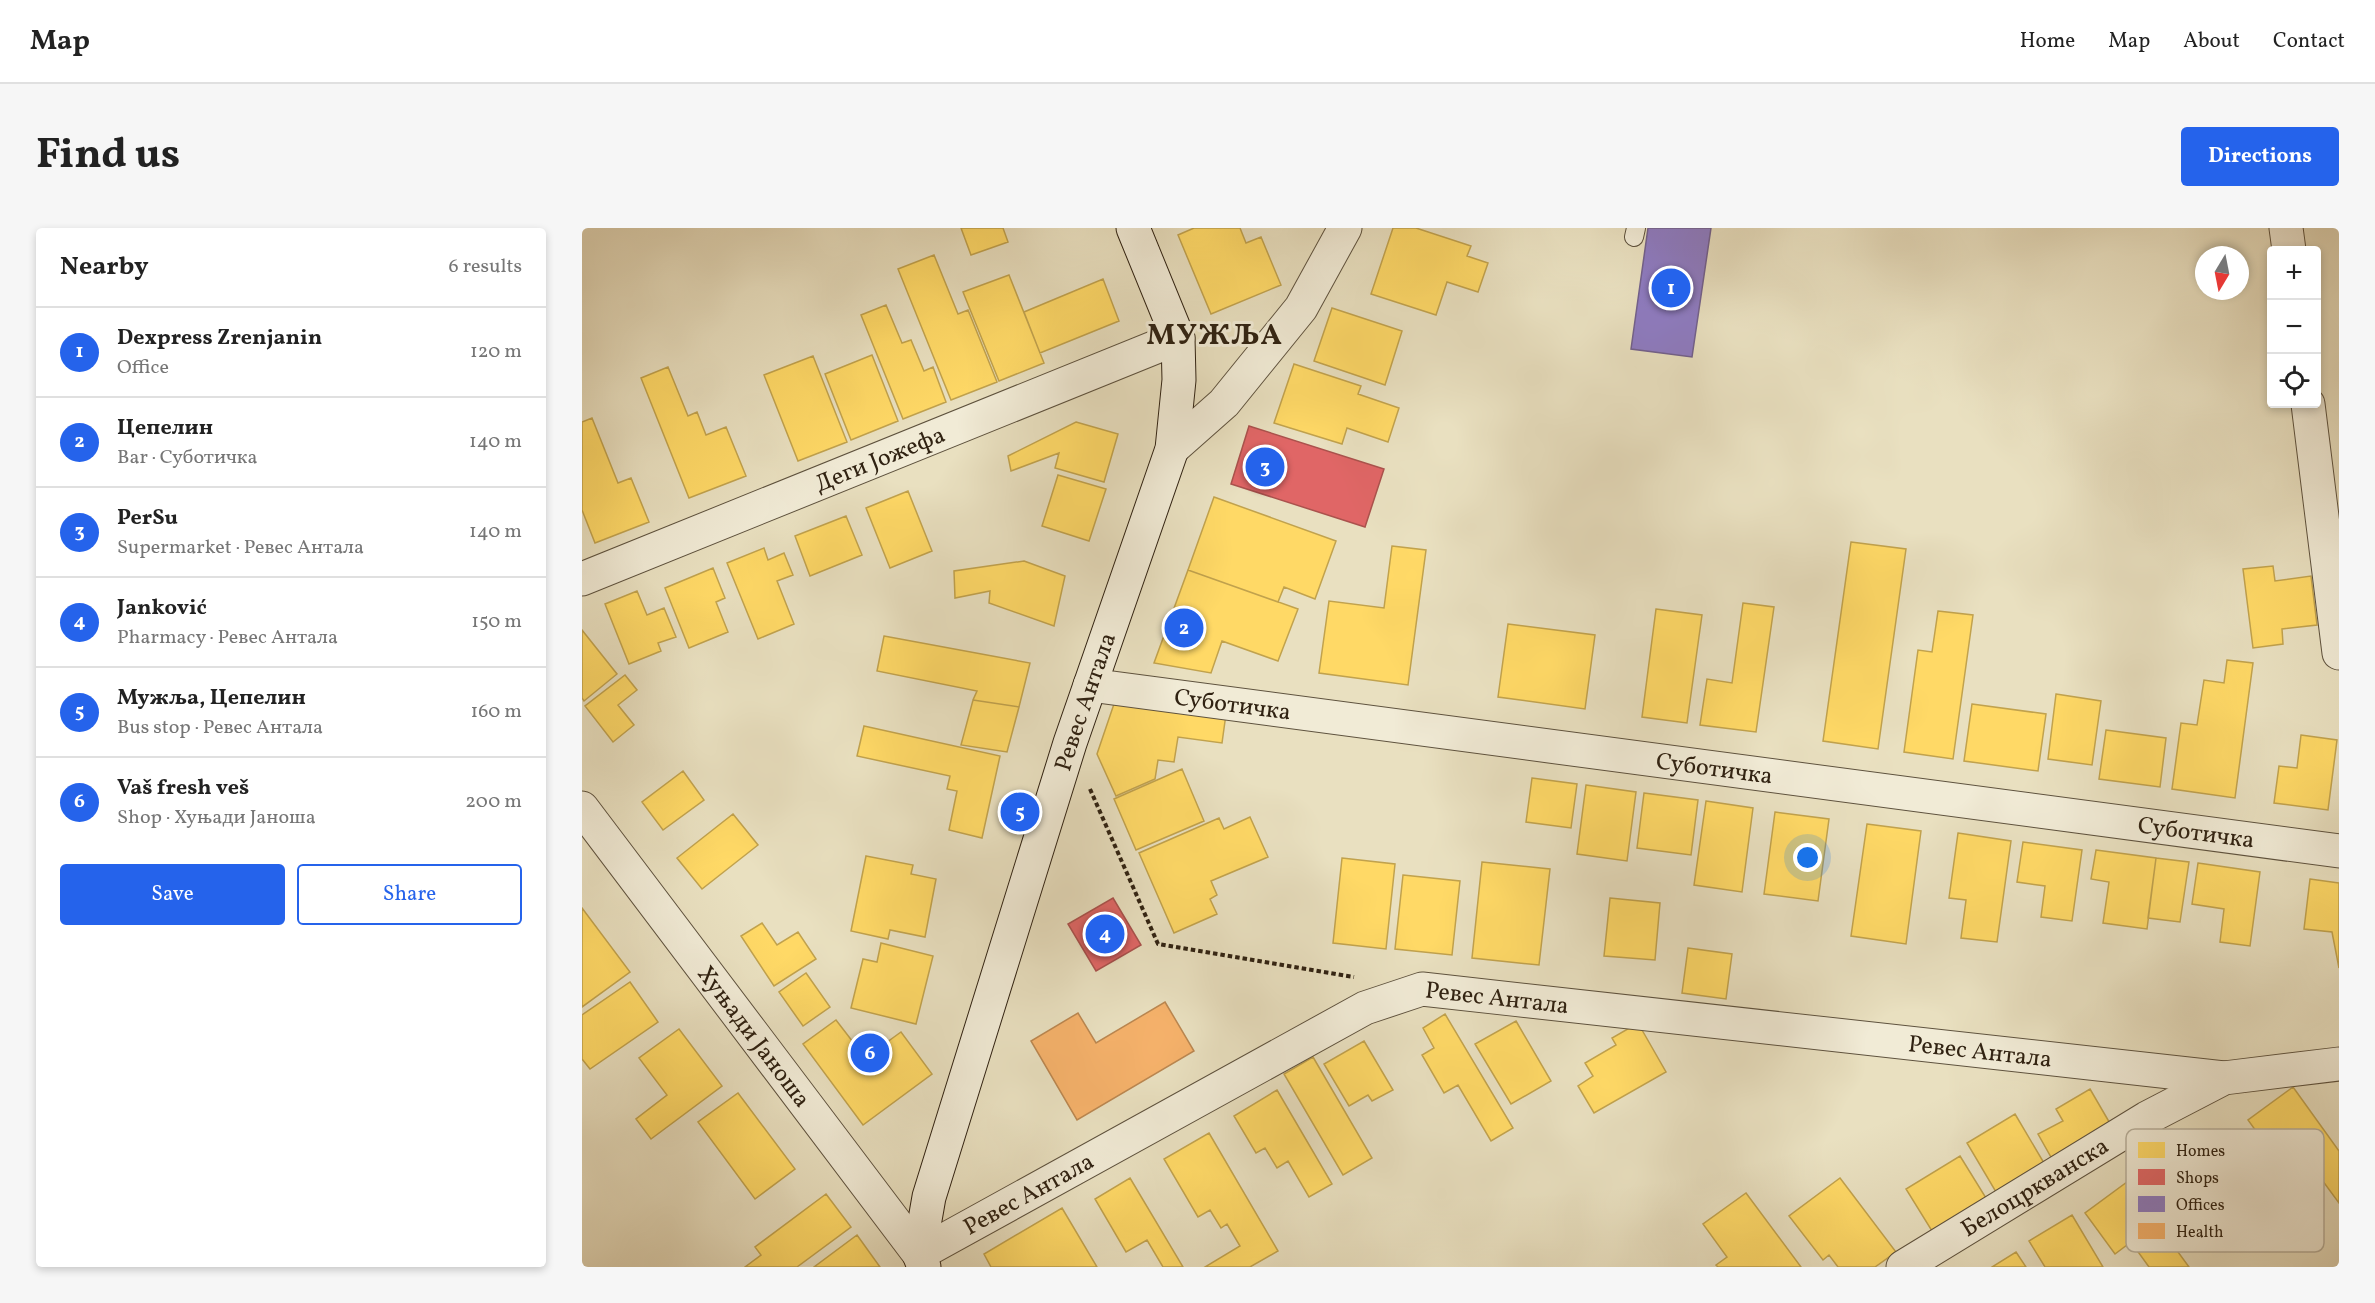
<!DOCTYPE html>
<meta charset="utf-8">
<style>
body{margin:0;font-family:Vollkorn,serif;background:#f6f6f6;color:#222}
.controls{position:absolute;right:18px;top:18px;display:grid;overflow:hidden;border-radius:6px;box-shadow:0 3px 9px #0003}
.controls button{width:54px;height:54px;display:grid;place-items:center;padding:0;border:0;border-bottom:2px solid #e0e0e0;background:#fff;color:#222;font:30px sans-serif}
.compass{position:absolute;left:1613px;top:18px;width:54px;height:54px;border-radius:50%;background:#fff;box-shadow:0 3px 9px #0003;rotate:190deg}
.you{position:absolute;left:1226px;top:630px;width:21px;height:21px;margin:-15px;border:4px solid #fff;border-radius:50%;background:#1a73e8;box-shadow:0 0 0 9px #1a73e833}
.badge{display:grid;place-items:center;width:39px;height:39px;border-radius:50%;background:#2563eb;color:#fff;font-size:20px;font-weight:700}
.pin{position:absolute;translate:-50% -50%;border:3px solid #fff;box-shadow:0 2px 6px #0006}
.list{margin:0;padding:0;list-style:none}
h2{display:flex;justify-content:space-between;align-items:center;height:78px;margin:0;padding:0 24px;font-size:26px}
h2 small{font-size:20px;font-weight:400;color:#767676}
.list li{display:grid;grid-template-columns:39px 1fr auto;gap:18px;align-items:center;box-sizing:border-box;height:90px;padding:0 24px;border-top:2px solid #e0e0e0}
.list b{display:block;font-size:22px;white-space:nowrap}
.list p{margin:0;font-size:20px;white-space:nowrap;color:#767676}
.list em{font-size:20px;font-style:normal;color:#767676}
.actions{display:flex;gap:12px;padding:18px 24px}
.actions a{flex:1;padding:14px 0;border:2px solid #2563eb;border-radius:6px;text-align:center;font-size:21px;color:#2563eb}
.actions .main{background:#2563eb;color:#fff}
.icon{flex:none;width:33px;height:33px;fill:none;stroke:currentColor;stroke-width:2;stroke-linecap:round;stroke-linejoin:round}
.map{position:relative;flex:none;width:1757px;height:1039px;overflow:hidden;border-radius:6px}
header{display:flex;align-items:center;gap:36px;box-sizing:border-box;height:84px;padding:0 30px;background:#fff;border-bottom:2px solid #e0e0e0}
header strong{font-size:28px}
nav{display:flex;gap:33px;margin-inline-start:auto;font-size:21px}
.intro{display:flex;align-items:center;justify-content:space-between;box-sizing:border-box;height:144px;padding:0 36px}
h1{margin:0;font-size:42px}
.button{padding:15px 27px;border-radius:6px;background:#2563eb;color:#fff;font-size:21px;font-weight:700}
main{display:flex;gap:36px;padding:0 36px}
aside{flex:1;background:#fff;border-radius:6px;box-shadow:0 3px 9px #0003}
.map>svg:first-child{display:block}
.homes{fill:#ffd966;stroke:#c1a24d;stroke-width:1.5}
.shops{fill:#e06666;stroke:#ab524d;stroke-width:1.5}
.offices{fill:#8e7cc3;stroke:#72618e;stroke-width:1.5}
.health{fill:#f6b26b;stroke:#bb8750;stroke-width:1.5}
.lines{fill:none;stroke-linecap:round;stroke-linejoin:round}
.lane-casing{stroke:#5e523e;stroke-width:20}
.street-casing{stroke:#5e523e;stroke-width:35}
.secondary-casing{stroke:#302212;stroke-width:35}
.path{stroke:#302212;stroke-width:4;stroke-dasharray:4.5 3;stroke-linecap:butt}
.lane{stroke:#f1ebd6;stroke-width:18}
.street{stroke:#f1ebd6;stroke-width:33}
.secondary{stroke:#f1ebd6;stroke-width:33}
.labels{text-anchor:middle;stroke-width:6;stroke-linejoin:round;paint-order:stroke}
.street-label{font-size:24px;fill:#302212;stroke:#f1ebd6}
.district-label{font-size:30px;font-weight:bold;letter-spacing:1.5px;fill:#302212;stroke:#f1ebd6}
.key{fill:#f1ebd6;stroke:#b7af9b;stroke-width:1.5}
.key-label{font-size:16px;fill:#302212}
</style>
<header>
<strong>Map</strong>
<nav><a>Home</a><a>Map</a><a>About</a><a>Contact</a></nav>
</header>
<div class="intro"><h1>Find us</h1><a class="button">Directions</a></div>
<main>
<aside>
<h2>Nearby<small>6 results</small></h2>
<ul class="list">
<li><span class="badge">1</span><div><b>Dexpress Zrenjanin</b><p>Office</p></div><em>120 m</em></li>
<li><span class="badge">2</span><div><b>Цепелин</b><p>Bar · Суботичка</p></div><em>140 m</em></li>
<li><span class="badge">3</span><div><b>PerSu</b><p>Supermarket · Ревес Антала</p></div><em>140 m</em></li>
<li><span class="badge">4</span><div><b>Janković</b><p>Pharmacy · Ревес Антала</p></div><em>150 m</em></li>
<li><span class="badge">5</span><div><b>Мужља, Цепелин</b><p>Bus stop · Ревес Антала</p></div><em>160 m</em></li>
<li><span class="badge">6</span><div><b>Vaš fresh veš</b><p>Shop · Хуњади Јаноша</p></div><em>200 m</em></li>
</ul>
<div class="actions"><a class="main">Save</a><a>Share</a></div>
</aside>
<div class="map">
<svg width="1757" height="1039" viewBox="0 0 1757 1039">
<rect width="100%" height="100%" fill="#e9e0c0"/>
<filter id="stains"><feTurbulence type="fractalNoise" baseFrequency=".00333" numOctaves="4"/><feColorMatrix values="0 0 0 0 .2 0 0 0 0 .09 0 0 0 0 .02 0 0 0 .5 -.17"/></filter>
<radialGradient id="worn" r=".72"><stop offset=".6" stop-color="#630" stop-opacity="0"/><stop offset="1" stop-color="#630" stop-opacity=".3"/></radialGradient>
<path class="homes" d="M379,0H421L426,14L389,27Z
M612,0H658L664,15L679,9L699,57L629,86L596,7Z
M811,0H834L889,18L885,28L906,35L896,64L865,54L854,87L789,66Z
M352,27L376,86L386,82L415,154L369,172L316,41Z
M427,47L462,135L417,153L381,64Z
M521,51L537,93L458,125L442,84Z
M304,77L320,115L329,112L342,143L351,139L364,174L321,191L279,87Z
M750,80L820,103L803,157L732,133Z
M290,127L316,193L269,212L243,146Z
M231,128L265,214L216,233L182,147Z
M712,136L779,158L776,166L817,180L806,214L765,200L760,216L692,195Z
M86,139L106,188L115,184L124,207L144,199L164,248L107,270L59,150Z
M10,190L36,255L49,250L67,294L13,315L0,282V194Z
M494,194L536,206L522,254L473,240L477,225L429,243L426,228Z
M476,247L524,261L507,313L460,298Z
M326,263L350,323L308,340L284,280Z
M632,269L754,313L733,371L702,359L696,374L606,342Z
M264,288L280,327L228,348L213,308Z
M1269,314L1324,321L1296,521L1241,513Z
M810,318L844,322L826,457L737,445L747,373L802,380Z
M182,320L186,332L202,325L211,347L195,353L212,396L176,411L145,335Z
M442,333L483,348L472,398L407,375L408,363L373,370L372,343Z
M1691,338L1693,353L1729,348L1735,397L1700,401L1701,416L1671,420L1661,341Z
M131,340L143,370L134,374L146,404L107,420L83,360Z
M606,342L716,381L696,433L640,413L629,445L572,435Z
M55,363L65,387L82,380L94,409L76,415L79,423L47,436L23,376Z
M1161,375L1192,379L1174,504L1118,497L1125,451L1150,455Z
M1074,381L1120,387L1105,495L1060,489Z
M1356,383L1391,387L1371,531L1322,524L1336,422L1350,424Z
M926,396L1013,407L1003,481L916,469Z
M0,402L35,446L2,473L0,470Z
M302,408L448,435L437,479L391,472L395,463L295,443Z
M1645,432L1671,435L1653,570L1590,561L1599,495L1615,497L1622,452L1642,455Z
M43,447L55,462L36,477L52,497L31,514L3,478Z
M1474,466L1519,473L1510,537L1466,531Z
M534,470L644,486L640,515L596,509L592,534L576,532L573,551L534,568L515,526Z
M391,472L437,479L425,524L379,517Z
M1390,476L1464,486L1456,543L1382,533Z
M282,498L418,528L400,610L367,602L375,563L365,561L368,548L275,528Z
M1524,502L1584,510L1578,559L1517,551Z
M1719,507L1755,512L1746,582L1692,575L1697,538L1715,540Z
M600,541L622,593L554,622L532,571Z
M101,543L122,572L81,602L60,574Z
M950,550L995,556L989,600L944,594Z
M1004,557L1054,564L1045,633L995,626Z
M1062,565L1116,572L1109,627L1055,620Z
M1124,573L1171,580L1160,664L1112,657Z
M1193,584L1247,591L1236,673L1182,666Z
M151,586L176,617L120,661L95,630Z
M668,589L686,629L629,653L635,667L628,671L635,686L592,705L557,625L637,590L642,601Z
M1285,596L1339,603L1324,716L1269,708Z
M1376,605L1429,613L1415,714L1379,710L1384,672L1367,670Z
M1441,614L1500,622L1490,693L1459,689L1463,658L1435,654Z
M1514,622L1574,630L1565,701L1521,695L1527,654L1509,651Z
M284,628L331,637L329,646L354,651L343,709L308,702L306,711L269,703Z
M760,630L813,636L804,721L751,715Z
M1574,630L1607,634L1598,694L1566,690Z
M900,634L968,641L957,737L890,730Z
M1616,635L1678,644L1668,718L1638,714L1642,681L1610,676Z
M821,647L878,653L870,727L813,721Z
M1728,651L1757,655V740L1750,704L1722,701Z
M1028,670L1078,675L1073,732L1022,728Z
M0,680L48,744L0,779Z
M180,695L195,717L216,704L234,731L192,758L159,708Z
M299,715L351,728L334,796L269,780L281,731L295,734Z
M1106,720L1150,726L1144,771L1100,765Z
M224,745L248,779L221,798L197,764Z
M48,754L76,794L8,841L0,831V787Z
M863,786L931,900L909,913L876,857L862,865L840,827L852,820L841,800Z
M254,792L274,818L292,805L301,817L319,804L350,846L281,897L221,816Z
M934,793L969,853L929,876L893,816Z
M1056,795L1084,844L1012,885L996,858L1011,848L1003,835L1034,817L1030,810Z
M97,801L140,858L69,911L54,891L85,867L57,830Z
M782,813L811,862L790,873L786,867L767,878L742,836Z
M731,829L790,930L761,947L702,846Z
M1711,859L1757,923V975L1732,941L1727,945L1717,931L1702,942L1666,892Z
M1508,861L1533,904L1474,938L1456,906L1481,893L1474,881Z
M695,862L750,956L727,969L706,933L695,940L683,920L674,925L652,888Z
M156,865L213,941L173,971L116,894Z
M1433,886L1462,935L1414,964L1385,915Z
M627,905L696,1023L668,1039H623L658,1018L645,996L639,1000L628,982L616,989L582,931Z
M1378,928L1404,970L1350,1003L1324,961Z
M548,950L601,1039H581L565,1012L544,1024L513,971Z
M1258,950L1314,1024L1293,1039H1256L1247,1027L1241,1032L1207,988Z
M1545,954L1607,1039H1567L1549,1014L1533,1026L1503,985Z
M1164,965L1219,1039H1136L1134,1037L1145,1029L1121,996Z
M244,966L269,999L215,1039H163L179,1027L173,1019Z
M480,980L515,1039H409L402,1026Z
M1490,987L1521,1039H1463L1447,1013Z
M275,1007L298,1039H232Z
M1434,1024L1444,1039H1410Z"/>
<path class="shops" d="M667,198L802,241L783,299L649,256Z
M531,670L559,717L514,743L486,696Z"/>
<path class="offices" d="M1066,0H1129L1110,129L1049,121Z"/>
<path class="health" d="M583,774L612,823L495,892L449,813L496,785L514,815Z"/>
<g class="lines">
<g class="lane-casing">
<path id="lane" d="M1052,9L1054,0"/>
</g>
<g class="street-casing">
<g id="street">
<path d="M1704,0L1707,22"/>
<path d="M1726,176L1757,425"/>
<path d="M590,221L642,175L719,80L763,0"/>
<path id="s1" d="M0,351L596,110"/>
<path id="s2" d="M508,457L1757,623"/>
<path id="s3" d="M0,580L337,1026L783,780L840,761L1642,850"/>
<path id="s4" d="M1321,1039L1565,890L1642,850L1757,836"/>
</g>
</g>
<g class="secondary-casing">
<g id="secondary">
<path id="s5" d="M342,1039L337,1026L347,969L488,515L590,221L597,152L596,110L551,0"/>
</g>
</g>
<path class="path" d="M508,561L576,716L772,749"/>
<use href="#lane" class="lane"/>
<use href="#street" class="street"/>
<use href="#secondary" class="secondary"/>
</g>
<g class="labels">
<g class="street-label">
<text dy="8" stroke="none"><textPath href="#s1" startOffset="321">Деги Јожефа</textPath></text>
<text dy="8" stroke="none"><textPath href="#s5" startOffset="591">Ревес Антала</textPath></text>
<text dy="8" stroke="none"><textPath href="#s2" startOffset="144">Суботичка</textPath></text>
<text dy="8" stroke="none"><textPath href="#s2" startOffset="630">Суботичка</textPath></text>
<text dy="8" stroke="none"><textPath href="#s2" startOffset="1116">Суботичка</textPath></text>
<text dy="8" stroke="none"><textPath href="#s3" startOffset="1204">Ревес Антала</textPath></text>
<text dy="8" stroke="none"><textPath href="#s3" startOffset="286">Хуњади Јаноша</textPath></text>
<text dy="8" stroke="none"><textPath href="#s3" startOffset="1690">Ревес Антала</textPath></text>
<text dy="8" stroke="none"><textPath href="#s4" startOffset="154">Белоцркванска</textPath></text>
<text dy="8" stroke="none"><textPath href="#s3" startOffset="684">Ревес Антала</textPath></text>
</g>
<g class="district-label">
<text x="633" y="116">МУЖЉА</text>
</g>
</g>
<rect x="1544" y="901" width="198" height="123" rx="9" class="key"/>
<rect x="1556" y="914" width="27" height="16" fill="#ffd966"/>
<rect x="1556" y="941" width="27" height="16" fill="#e06666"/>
<rect x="1556" y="968" width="27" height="16" fill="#8e7cc3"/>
<rect x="1556" y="995" width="27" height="16" fill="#f6b26b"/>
<g class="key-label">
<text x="1594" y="928">Homes</text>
<text x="1594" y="955">Shops</text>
<text x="1594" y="982">Offices</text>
<text x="1594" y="1009">Health</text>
</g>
<rect width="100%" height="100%" filter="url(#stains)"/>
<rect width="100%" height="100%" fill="url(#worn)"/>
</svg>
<div class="controls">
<button>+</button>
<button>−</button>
<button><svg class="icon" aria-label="locate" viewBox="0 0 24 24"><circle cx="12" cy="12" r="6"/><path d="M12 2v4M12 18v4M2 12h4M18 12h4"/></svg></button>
</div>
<svg class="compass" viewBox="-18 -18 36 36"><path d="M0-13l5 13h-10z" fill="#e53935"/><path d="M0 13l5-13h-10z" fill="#767676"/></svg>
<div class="you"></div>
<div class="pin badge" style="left:1089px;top:60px">1</div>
<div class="pin badge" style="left:602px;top:400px">2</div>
<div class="pin badge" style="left:683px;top:239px">3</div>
<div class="pin badge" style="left:523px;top:706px">4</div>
<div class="pin badge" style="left:438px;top:584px">5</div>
<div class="pin badge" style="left:288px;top:825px">6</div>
</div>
</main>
